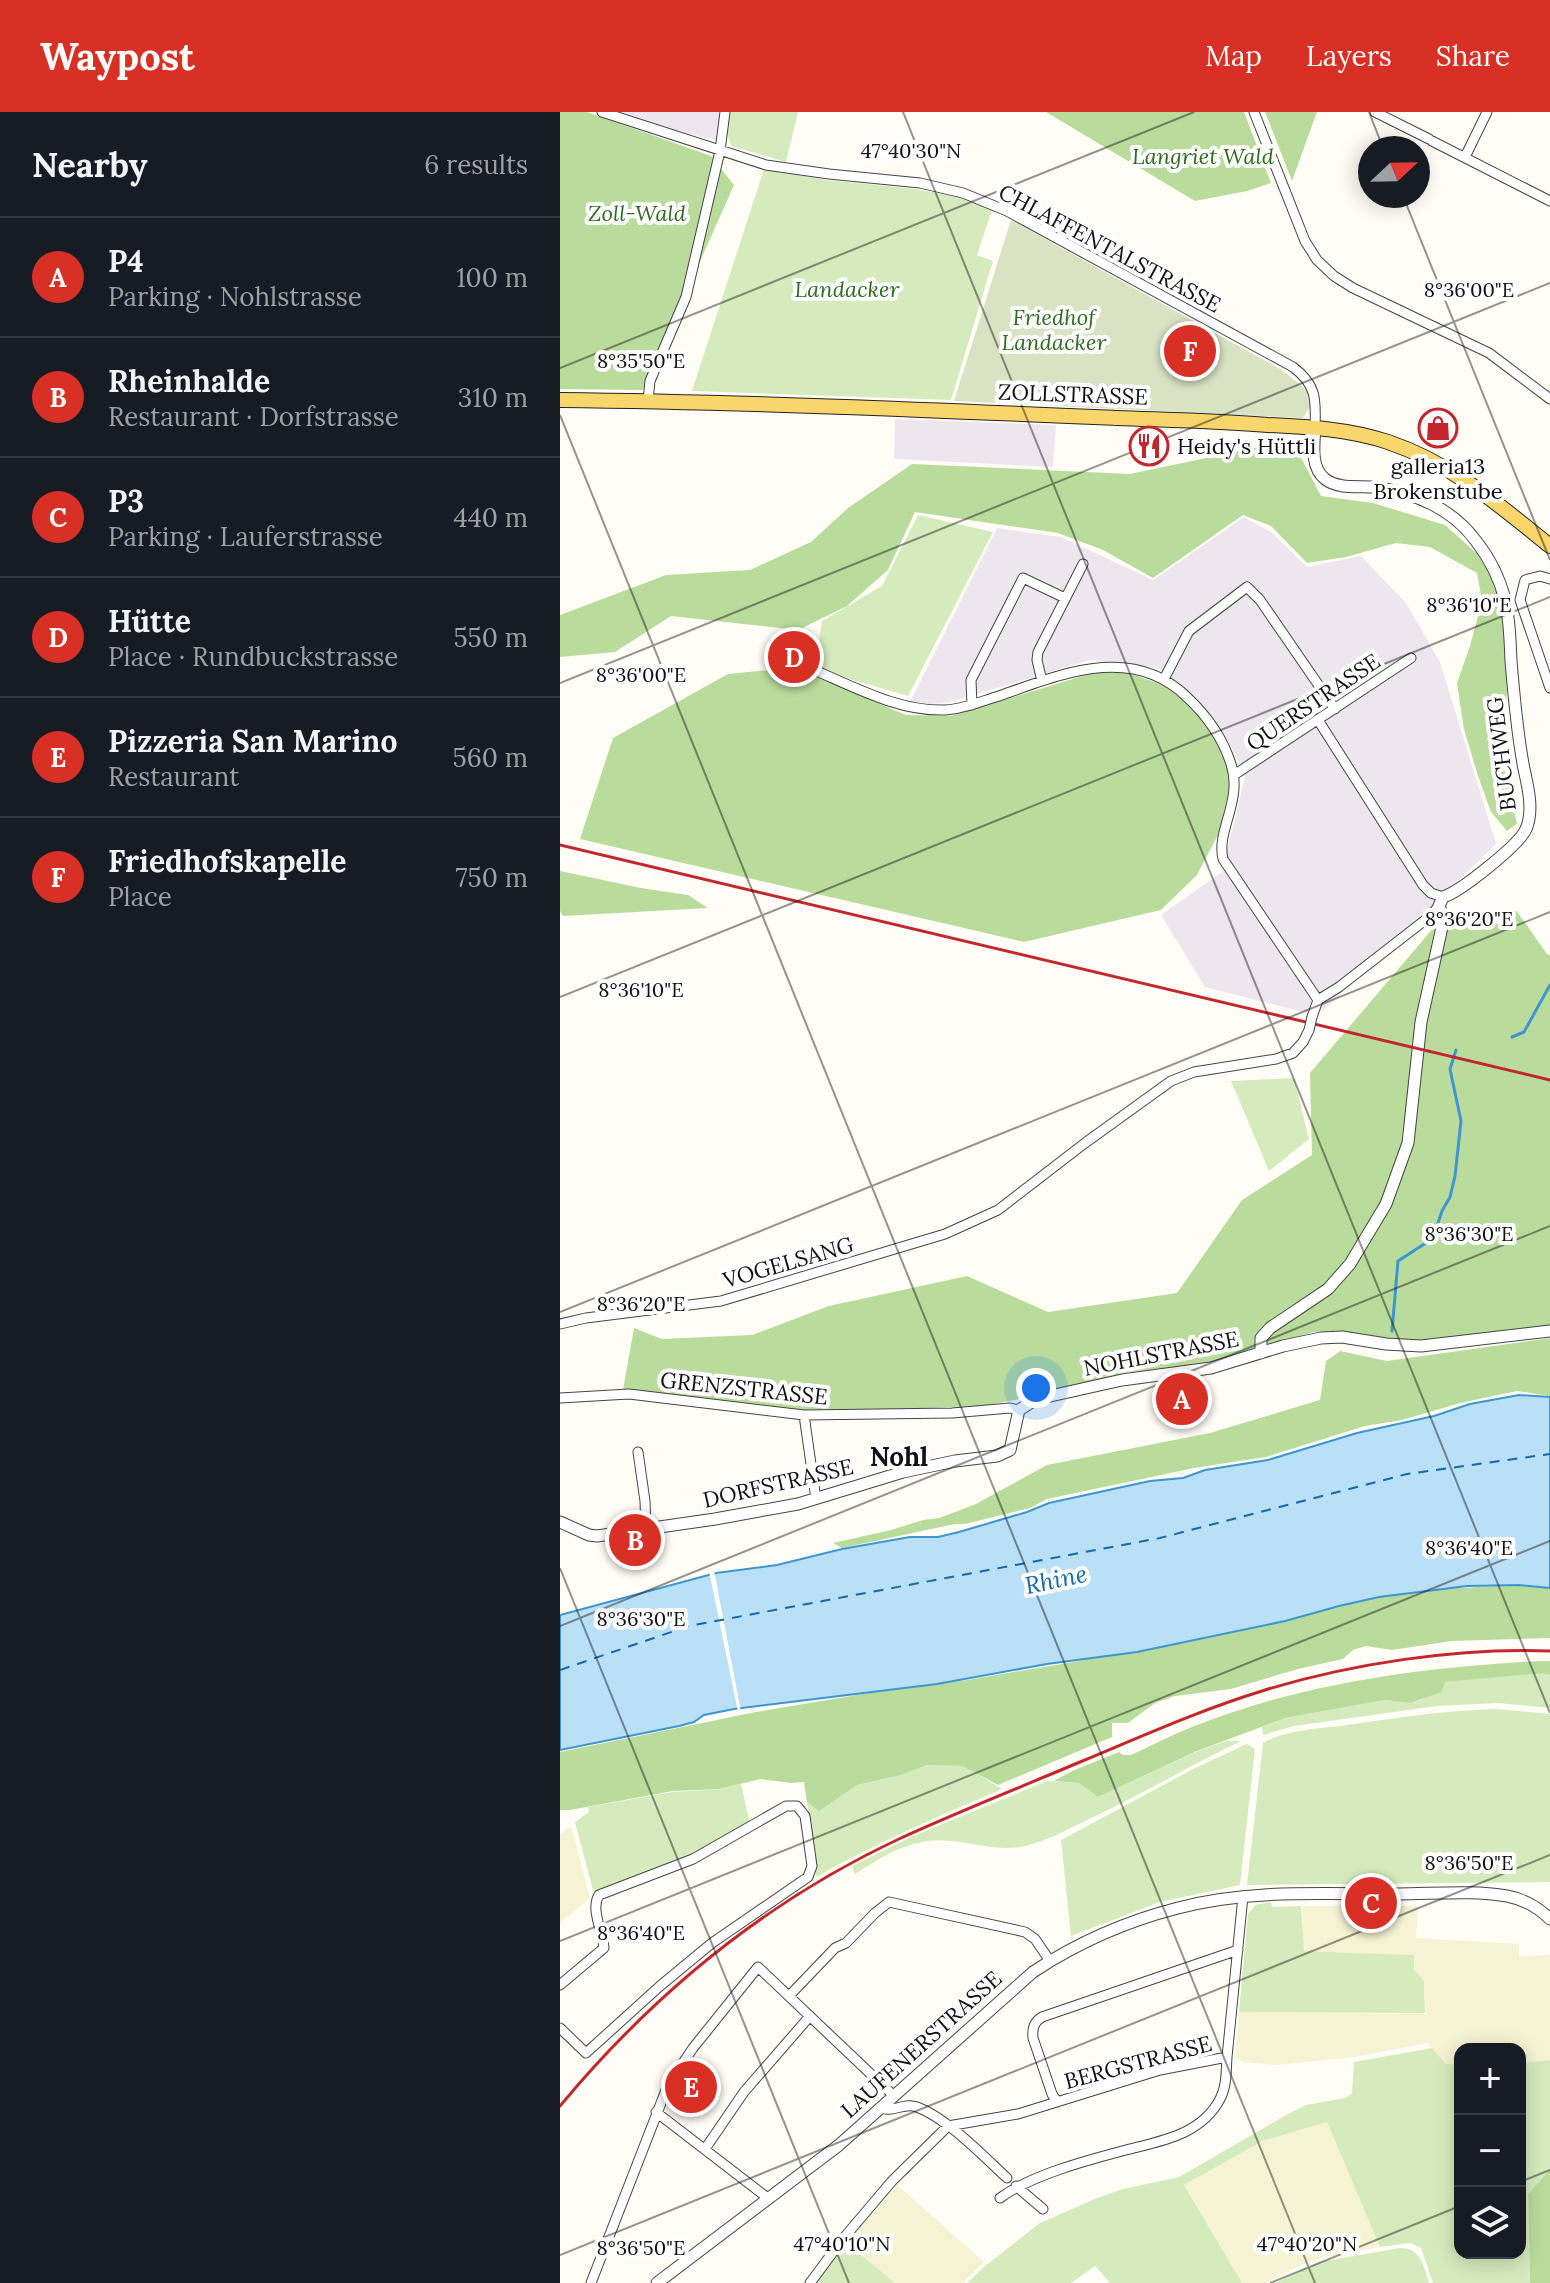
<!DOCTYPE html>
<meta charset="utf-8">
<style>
body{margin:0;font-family:Lora,serif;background:#20242c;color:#f1f3f6}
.controls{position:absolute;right:24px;bottom:24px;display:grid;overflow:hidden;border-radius:16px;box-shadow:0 4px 20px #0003}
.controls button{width:72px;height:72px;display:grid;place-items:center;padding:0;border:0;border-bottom:2px solid #363941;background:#171b24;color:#f1f3f6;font:40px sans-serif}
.compass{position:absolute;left:798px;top:24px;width:72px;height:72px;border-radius:50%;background:#171b24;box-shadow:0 4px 20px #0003;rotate:68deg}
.you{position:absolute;left:476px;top:1276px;width:28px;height:28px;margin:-20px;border:6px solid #fff;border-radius:50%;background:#1a73e8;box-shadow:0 0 0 12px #1a73e833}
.badge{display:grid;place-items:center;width:52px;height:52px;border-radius:50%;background:#d93025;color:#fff;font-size:26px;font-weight:700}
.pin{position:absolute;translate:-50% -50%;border:4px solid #fff;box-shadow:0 2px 8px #0006}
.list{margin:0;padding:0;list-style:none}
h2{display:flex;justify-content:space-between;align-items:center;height:104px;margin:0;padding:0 32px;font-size:34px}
h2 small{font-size:26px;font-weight:400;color:#9ea1a6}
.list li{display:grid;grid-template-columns:52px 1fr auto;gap:24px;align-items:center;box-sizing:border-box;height:120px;padding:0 32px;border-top:2px solid #363941}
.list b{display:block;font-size:30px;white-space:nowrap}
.list p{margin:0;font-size:26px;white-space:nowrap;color:#9ea1a6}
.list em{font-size:26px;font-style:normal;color:#9ea1a6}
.icon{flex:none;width:44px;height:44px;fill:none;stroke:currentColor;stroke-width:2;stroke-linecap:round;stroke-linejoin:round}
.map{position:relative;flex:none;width:990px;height:2171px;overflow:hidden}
header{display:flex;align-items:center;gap:48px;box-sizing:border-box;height:112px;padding:0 40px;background:#d93025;color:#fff}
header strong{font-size:38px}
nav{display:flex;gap:44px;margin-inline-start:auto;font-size:28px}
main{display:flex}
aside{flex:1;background:#171b24}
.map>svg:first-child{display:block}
.industrial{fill:#eee6ef}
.farmland{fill:#f6f3d4}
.green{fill:#d5ebbd}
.forest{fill:#b9dc9c}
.cemetery{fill:#d9e3c4}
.water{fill:#b9e0f7;stroke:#3f96cf;stroke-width:2}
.pier{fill:#fffdf5}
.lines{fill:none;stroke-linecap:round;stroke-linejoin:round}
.stream{stroke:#3f96cf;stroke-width:3}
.ferry{stroke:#1768a6;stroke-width:2;stroke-dasharray:10 8;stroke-linecap:butt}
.minor-casing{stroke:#444;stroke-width:11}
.tertiary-casing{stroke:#444;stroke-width:13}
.primary-casing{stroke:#222;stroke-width:16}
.minor{stroke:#fff;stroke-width:9}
.tertiary{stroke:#fff;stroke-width:11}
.primary{stroke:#f9d66b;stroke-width:14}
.rail{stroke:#c4262e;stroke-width:3}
.minor-bridge-casing{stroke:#444;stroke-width:11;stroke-linecap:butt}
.minor-bridge{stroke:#fff;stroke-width:9}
.ticks{fill:none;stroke:#111;stroke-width:2;stroke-opacity:0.45}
.labels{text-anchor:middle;stroke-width:8;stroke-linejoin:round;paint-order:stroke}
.park-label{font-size:22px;font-style:italic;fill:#2f6b1f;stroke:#fff}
.street-label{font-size:22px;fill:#111;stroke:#fff}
.poi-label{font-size:22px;fill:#111;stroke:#fff;text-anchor:start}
.water-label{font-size:24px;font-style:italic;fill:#1768a6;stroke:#fff}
.quarter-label{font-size:26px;font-weight:bold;fill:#111;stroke:#fff}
.ticks-label{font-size:20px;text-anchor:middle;fill:#111;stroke:#fff;stroke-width:8;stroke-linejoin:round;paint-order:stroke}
</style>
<header>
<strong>Waypost</strong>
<nav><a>Map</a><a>Layers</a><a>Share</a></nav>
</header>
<main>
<aside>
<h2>Nearby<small>6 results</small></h2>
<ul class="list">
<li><span class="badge">A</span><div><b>P4</b><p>Parking · Nohlstrasse</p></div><em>100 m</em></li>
<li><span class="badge">B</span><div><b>Rheinhalde</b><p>Restaurant · Dorfstrasse</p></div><em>310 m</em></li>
<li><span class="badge">C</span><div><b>P3</b><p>Parking · Lauferstrasse</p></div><em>440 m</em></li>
<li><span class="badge">D</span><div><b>Hütte</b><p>Place · Rundbuckstrasse</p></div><em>550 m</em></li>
<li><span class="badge">E</span><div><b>Pizzeria San Marino</b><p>Restaurant</p></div><em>560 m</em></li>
<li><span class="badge">F</span><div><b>Friedhofskapelle</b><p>Place</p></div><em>750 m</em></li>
</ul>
</aside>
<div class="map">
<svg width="990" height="2171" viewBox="0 0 990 2171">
<rect width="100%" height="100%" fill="#fffdf5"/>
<path class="industrial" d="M37,0H163L160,29Z
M335,307L496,313L493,355L334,347Z
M684,405L712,421L747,455L801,444L846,491L880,550L936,732L763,899L747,901L645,875L601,803L662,760L685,665L669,630L634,585L598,556L530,548L390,590L348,594L437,416L501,425L593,468Z"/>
<path class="farmland" d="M11,1714L30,1786L0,1811V1722Z
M742,1794H858L856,1826L959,1832V1844L990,1843V1948L960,1951V1937H900V1953H886L867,1931L796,1945L715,1953L683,1950L675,1946L679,1900L866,1902L864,1869L854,1858V1843L743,1839Z
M767,2010L820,2135L760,2146L743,2152L706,2171H682L624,2073L704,2029Z
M335,2071L424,2150L403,2171H335L284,2129Z"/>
<path class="green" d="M169,0H238L226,50L171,34L167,21Z
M204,57L266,68L356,77L400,85L432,98L417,143L433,149L391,288L132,279Z
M358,403L433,420L348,584L255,557L262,509L322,474Z
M734,966L749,1027L709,1059L671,969Z
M983,1560L990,1563V1596L938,1591L877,1594L734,1614L703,1623L702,1615L725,1606L825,1588L852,1591L882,1580L885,1570Z
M936,1597L990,1602V1770L687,1773L703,1631C727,1617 759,1617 787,1613C837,1606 886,1598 936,1597Z
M666,1629H681C629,1654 579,1684 527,1708C507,1718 486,1729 465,1734C440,1740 416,1731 391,1729C355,1724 324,1743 295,1762L292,1754L353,1724L487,1669L519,1671L538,1685L638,1639Z
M687,1632L695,1637L680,1773L600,1790L511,1824L501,1728L635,1656Z
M367,1653L404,1654L442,1677C379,1704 316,1731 256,1765L247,1690L297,1673L341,1663Z
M181,1672L190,1712L132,1745L34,1782L15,1710L29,1700L28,1695L113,1680L160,1677Z
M711,1790L712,1795L741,1794L744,1839L854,1843V1858L864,1869L865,1901L679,1900L688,1802L695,1793Z
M872,1936L886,1952L900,1953V2141H960V1951L990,1948V2057L968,2082L970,2171H873L861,2136L850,2131L820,2135L767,2010L703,2029L624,2073L682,2171H550L535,2154L511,2171H407L425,2154L480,2111L537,2086L563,2077L619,2065L728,2002L746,1993L785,1986L792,1981L794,1950Z
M284,2129L335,2171H254Z
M840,2136C861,2135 864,2155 869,2171H715L760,2150Z"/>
<path class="forest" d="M0,0H27L151,44L174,73L83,278L0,277Z
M486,0H684L711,71L687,79L635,89Z
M705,0H757L732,69Z
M732,328L761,384L813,391L885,413L923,447L937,482L948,529L949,552L944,622L946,638L941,644L957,712L947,719L931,700L918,664L904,617L897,571L910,534L922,489L917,461L870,435L836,431L786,445L747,451L711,414L683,403L593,466L543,438L498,421L355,400L328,458L287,494L238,518L111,504L55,540L0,545V503L106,463L190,458L251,430L288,396L352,352L570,362Z
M231,556L266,564L303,585L346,603L391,604L536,560L568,561L601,572L630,592L656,622L672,666L659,721L637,763L601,798L464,830L20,727L53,626L168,562Z
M0,759L81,776L128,783L148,796L3,804L0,799Z
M956,798L987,842L990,843V1214L927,1222L845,1229L778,1219L753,1220L646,1253L568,1260L465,1286L424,1294L264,1299L207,1296L63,1278L74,1216L102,1227L192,1223L269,1194L407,1164L488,1200L617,1181L682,1088L752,1043L750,961L880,808L942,812Z
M990,1226V1284L957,1279L900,1291L842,1308L805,1314L706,1345L634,1356L487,1387L470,1396L405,1412H395L282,1436L273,1431L331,1418L363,1408L379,1406L416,1392L487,1353L650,1321L760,1288L766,1249L780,1239L827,1249Z
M959,1473L990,1476V1526L892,1529L832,1538L806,1534L793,1538L783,1547L738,1557L671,1577L615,1584L595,1591L568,1611H552V1625L438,1673L403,1654L367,1653L341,1663L297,1673L259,1699L247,1690L244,1670L231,1671L201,1667L159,1677L113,1679L10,1698H0V1640L196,1600L303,1582L407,1568L602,1535L819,1485L879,1477Z
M979,1549H990V1563L983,1561L885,1570L882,1580L851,1591L825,1588L725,1606L637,1639L538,1685L519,1671L494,1669L512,1659L559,1640L563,1643H571C591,1634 611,1623 632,1615C741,1571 863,1555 979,1549Z
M990,2057V2171H970L968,2082Z"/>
<path class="cemetery" d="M451,108L722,258L748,279L750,295L743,306L394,289Z"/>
<path class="water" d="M959,1283L990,1285V1476L959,1473L907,1474L819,1485L779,1494L725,1509L577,1540L487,1552L377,1572L174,1597L144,1603L134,1610L119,1614L0,1638V1503L156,1461L217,1453L282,1437L350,1425H378L399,1420L467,1400L489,1391L590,1369L623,1366L645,1358L708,1348L797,1321L874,1304L910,1292Z"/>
<path class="pier" d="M154,1458L181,1600H178L149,1459Z"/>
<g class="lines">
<path class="stream" d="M952,925L964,920L990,873
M832,1219L838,1149L869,1129L874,1123L882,1099L890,1085L895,1064L901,1009L890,957L896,938"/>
<path class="ferry" d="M0,1558L129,1514L600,1426L847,1362L990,1342"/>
<g class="minor-casing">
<path id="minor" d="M42,0L206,53L269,62L360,71L403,81L447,99L733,255C757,273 756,288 755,315
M694,0L745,129L757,148L774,164L793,176L929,241L990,287
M815,0L869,27
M872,29L990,89
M905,45L927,0
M88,289L90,269L126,185L160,39L165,0
M990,467L980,464L965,468L960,488L990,576
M247,555C291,573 337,600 386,598C404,597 422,589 439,584C501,562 573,531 628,586C647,604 663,627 671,652C683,689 656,718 663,747L758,888
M604,567L629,519L687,475L700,488L775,597
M482,569L477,548L478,540L523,452
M412,593L411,568L463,466L505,486
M758,608L863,773L871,781L883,785
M674,663L851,546
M752,905L758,888L779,875L869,805L879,794
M0,1212L26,1206L161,1189L385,1122L438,1098L525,1031L611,969L634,960L716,947L733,941L743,930L749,918
M0,1286L69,1282L244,1303L392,1301L450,1296L459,1298
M244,1303L256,1387
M78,1340L85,1389L86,1417
M0,1873L44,1836C43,1820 30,1797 39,1783L133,1747L226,1694H237L245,1704L252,1754L248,1765L152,1831L100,1874L26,1941L0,1916
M229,1884L275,1836L286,1831L315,1801L329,1790L465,1820L475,1827L490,1849
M497,1990L492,1982L473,1926C472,1916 474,1910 482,1905L678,1838
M321,1996C333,2001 344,1990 357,1995C387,2006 423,2044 447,2066
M96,2000L209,2087
M145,2037L184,1980L250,1904
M456,2074L483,2097
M440,2086C471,2063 528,2048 566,2038C601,2029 641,2023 660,1987C667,1974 666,1959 667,1945
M31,2171L108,1973L133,1936L198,1855L334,1984
M250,2171L282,2128L332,2069L388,2014L458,2002L600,1958L667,1945L683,1784"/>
</g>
<g class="tertiary-casing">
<path id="tertiary" d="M701,1241V1226L710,1216L768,1177L790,1152L826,1092L848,1031L861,910L884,806L879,794L883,785C900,780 959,733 966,717C974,699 968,675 964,657C957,621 954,585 951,549C950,529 950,508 945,488C940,467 930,447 916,429C891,395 853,380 812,375C796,374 778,377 765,367C750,355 754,332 755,315
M0,1410L29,1423L37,1424L155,1407L238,1392L343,1360L395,1349L437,1344L450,1338L459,1298L475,1288L486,1285L562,1268L651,1256L723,1234L761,1226L782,1225L826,1232L861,1234L990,1219
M97,2171L279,2033L473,1860C517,1831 567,1809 618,1796C689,1777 764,1782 837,1782C873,1782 912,1778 947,1784C963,1787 979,1796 990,1807"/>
</g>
<g class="primary-casing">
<path id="primary" d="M0,288C186,290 371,298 557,306C608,308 658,309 708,313C749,315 789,317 828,330C891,351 939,393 990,434"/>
</g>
<use href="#minor" class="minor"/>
<use href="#tertiary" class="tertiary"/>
<use href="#primary" class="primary"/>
<path class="rail" d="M0,733L990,968
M0,1994C94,1881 208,1788 341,1726C400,1699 461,1675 520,1650C580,1625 640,1598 702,1579C788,1552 900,1535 990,1539"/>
<g class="minor-bridge-casing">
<path id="minor-bridge" d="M749,918L752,905"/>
</g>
<use href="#minor-bridge" class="minor-bridge"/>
</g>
<path class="ticks" d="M343,0L990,1601M809,0L823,36M843,84L990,448M0,256L634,0M0,303L755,2171M0,571L990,171M0,885L990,485M0,1200L990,800M0,1456L289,2171M0,1514L990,1114M0,1829L990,1429M960,2070L990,2058M0,2143L990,1743M710,2171L900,2094"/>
<defs>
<g id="shop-ring" transform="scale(2)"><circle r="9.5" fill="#fff" stroke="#c4262e" stroke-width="1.5"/><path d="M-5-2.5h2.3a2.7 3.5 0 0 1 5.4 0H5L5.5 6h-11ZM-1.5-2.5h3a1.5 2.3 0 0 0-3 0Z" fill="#c4262e"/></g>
<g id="restaurant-ring" transform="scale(2)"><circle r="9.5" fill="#fff" stroke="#c4262e" stroke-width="1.5"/><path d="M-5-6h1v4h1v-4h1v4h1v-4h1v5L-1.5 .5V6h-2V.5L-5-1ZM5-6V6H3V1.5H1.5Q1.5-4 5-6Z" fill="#c4262e"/></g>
</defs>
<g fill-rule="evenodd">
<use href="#shop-ring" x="878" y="316"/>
<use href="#restaurant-ring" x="589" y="334"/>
</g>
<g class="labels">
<g class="park-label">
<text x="643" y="52">Langriet Wald</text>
<text x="77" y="109">Zoll-Wald</text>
<text x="287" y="185">Landacker</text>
<text x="494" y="213">Friedhof<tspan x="494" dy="25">Landacker</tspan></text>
</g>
<g class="street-label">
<text transform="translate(550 136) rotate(28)" y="8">CHLAFFENTALSTRASSE</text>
<text transform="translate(513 282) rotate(2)" y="8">ZOLLSTRASSE</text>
<text transform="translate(753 590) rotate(-34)" y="8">QUERSTRASSE</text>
<text transform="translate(941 642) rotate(-97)" y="8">BUCHWEG</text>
<text transform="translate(228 1150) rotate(-16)" y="8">VOGELSANG</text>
<text transform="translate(601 1241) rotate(-11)" y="8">NOHLSTRASSE</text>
<text transform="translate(184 1276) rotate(6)" y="8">GRENZSTRASSE</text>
<text transform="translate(218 1371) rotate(-13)" y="8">DORFSTRASSE</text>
<text transform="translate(361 1932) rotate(-42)" y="8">LAUFENERSTRASSE</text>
<text transform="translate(578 1950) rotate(-15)" y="8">BERGSTRASSE</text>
</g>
<g class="poi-label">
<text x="617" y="342">Heidy's Hüttli</text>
<text x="878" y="362" text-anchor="middle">galleria13<tspan x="878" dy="25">Brokenstube</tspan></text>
</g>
<g class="water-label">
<text transform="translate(496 1468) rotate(-12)" y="8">Rhine</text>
</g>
<g class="quarter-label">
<text x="339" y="1354">Nohl</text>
</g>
</g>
<g class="ticks-label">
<text x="351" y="46">47°40'30"N</text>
<text x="909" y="185">8°36'00"E</text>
<text x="81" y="256">8°35'50"E</text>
<text x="909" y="500">8°36'10"E</text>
<text x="81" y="570">8°36'00"E</text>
<text x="909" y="814">8°36'20"E</text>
<text x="81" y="885">8°36'10"E</text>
<text x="909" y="1129">8°36'30"E</text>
<text x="81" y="1199">8°36'20"E</text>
<text x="909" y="1443">8°36'40"E</text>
<text x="81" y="1514">8°36'30"E</text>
<text x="909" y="1758">8°36'50"E</text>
<text x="81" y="1828">8°36'40"E</text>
<text x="282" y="2139">47°40'10"N</text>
<text x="747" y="2139">47°40'20"N</text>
<text x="81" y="2143">8°36'50"E</text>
</g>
</svg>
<div class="controls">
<button>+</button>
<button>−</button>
<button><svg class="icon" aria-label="layers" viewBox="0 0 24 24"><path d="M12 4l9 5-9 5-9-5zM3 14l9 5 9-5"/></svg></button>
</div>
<svg class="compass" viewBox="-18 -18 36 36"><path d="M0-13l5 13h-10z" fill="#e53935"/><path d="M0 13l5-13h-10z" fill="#9ea1a6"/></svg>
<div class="you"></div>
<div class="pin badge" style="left:622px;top:1287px">A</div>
<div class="pin badge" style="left:75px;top:1428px">B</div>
<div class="pin badge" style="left:811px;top:1791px">C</div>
<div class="pin badge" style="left:234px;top:545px">D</div>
<div class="pin badge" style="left:131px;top:1975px">E</div>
<div class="pin badge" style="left:630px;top:239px">F</div>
</div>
</main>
